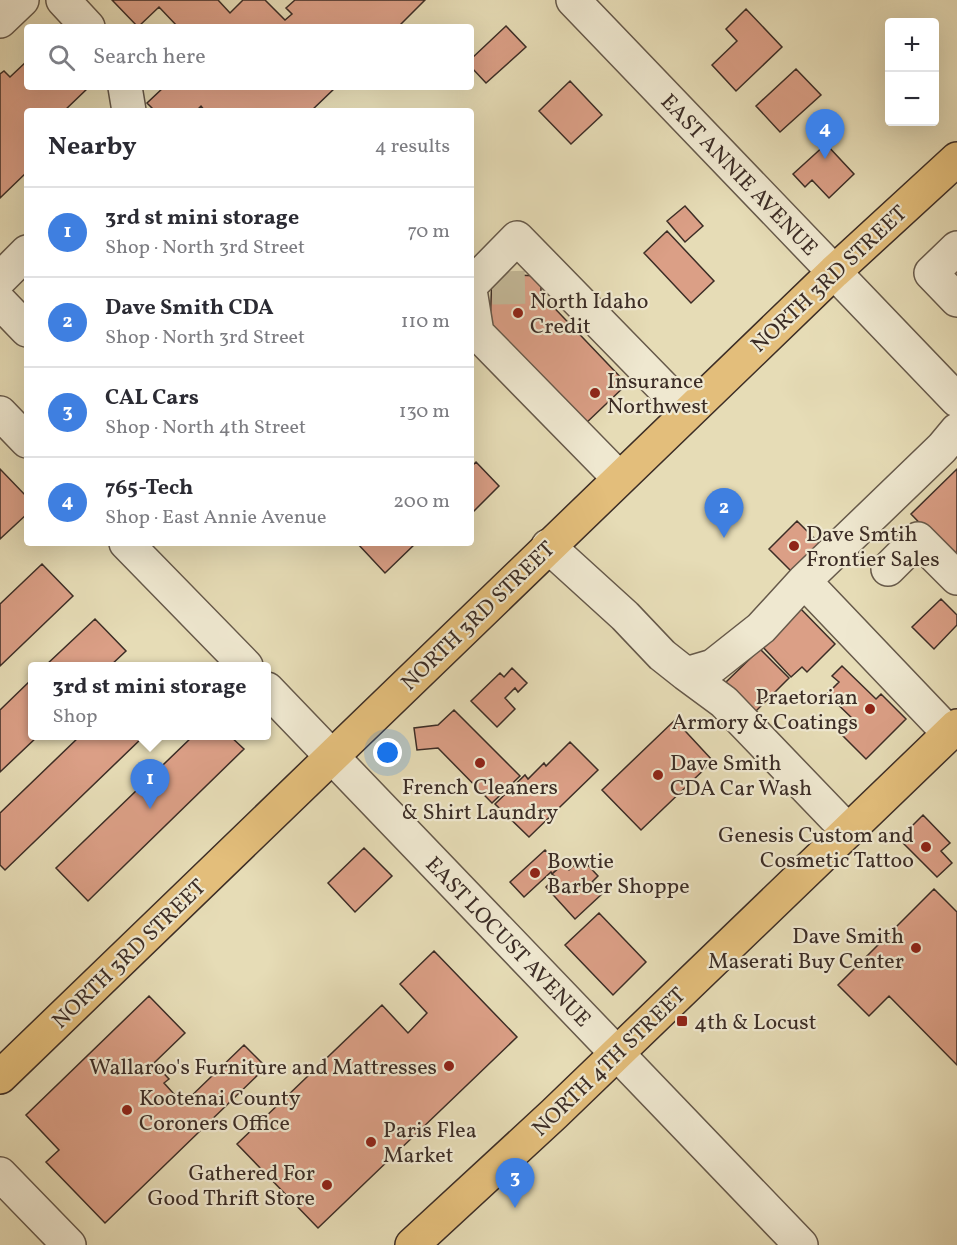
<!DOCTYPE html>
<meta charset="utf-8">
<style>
body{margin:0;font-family:Vollkorn,serif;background:#f7f7f7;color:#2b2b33}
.controls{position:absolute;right:18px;top:18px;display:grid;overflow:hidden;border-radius:6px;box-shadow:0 6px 24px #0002}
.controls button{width:54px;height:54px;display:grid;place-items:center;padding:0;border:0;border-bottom:2px solid #e1e1e2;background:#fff;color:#2b2b33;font:30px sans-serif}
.you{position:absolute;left:388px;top:753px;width:21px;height:21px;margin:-15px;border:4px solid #fff;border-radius:50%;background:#1a73e8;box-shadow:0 0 0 9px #1a73e833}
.badge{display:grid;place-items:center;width:39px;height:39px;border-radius:50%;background:#d93025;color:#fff;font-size:20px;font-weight:700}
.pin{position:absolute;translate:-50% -50px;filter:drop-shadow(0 2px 3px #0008)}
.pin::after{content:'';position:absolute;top:32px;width:21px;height:18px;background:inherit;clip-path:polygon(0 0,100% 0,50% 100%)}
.popup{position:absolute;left:28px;top:662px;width:243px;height:78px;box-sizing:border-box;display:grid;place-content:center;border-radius:6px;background:#fff;filter:drop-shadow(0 2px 4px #0005);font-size:20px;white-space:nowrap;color:#7c7c81}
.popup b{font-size:22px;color:#2b2b33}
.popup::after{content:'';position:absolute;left:50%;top:100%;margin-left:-12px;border:12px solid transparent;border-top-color:#fff}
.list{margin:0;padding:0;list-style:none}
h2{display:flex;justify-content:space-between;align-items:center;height:78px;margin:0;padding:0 24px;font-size:26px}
h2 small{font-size:20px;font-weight:400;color:#7c7c81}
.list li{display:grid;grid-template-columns:39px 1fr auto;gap:18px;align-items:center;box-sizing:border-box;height:90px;padding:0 24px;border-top:2px solid #e1e1e2}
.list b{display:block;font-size:22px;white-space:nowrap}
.list p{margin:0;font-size:20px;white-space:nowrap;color:#7c7c81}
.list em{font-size:20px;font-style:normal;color:#7c7c81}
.icon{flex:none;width:33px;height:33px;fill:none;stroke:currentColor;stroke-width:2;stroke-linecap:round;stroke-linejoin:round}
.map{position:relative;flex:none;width:957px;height:1245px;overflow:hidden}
.search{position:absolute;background:#fff;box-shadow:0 6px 24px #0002;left:24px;top:24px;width:450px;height:66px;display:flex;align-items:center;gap:15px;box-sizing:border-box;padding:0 21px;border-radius:6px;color:#7c7c81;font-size:22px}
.panel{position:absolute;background:#fff;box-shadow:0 6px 24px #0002;left:24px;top:108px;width:450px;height:438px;border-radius:6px}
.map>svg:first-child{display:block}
.building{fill:#db9f86;stroke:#3c2d26;stroke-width:1.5}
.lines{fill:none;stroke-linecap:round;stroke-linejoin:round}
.minor-tunnel{stroke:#c4b999;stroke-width:33;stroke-dasharray:33 16;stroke-linecap:butt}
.minor-casing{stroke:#66594a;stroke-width:36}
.major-casing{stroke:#3c2d26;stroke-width:36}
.minor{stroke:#efe8d0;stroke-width:33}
.major{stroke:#e3be7b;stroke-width:33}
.poi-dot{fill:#8f2418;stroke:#efe8d0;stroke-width:2}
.labels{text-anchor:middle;stroke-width:4.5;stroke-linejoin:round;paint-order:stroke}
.street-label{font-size:22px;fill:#3c2d26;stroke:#efe8d0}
.poi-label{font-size:22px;fill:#3c2d26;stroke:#efe8d0;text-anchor:start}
</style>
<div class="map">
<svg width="957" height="1245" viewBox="0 0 957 1245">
<rect width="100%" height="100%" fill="#e6dcb6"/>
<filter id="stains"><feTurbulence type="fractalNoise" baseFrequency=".00333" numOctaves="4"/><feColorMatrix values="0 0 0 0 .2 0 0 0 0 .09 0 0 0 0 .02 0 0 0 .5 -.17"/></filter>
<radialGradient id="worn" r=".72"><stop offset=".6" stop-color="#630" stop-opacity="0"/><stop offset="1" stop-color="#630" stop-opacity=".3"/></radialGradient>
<path class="building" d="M112,0H218L230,13L243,0H265L285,20L292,14L286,8L295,0H425L398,27H178L159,7L138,27Z
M746,9L782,47L736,91L712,65L737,41L726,29Z
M506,26L526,47L486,83L471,67V59Z
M27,61V87H89L64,111H27V172L0,198V74L4,71L10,77Z
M796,69L821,95L780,132L756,106Z
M570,81L602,115L571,144L539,111Z
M164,87H336L311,111H205L201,106L196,111H155L147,103Z
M826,144L854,174L829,198L812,180L805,187L793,174Z
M685,206L703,226L685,242L667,221Z
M667,231L714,281L691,303L644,253Z
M492,274L541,276V294L627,384L583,426L490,329Z
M476,462L499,486L471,514V467Z
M0,469L27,497V514L0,539Z
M957,469V562L911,514Z
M797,521L819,543L791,571L769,549Z
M357,543H416L385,573Z
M42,564L73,596L0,666V604Z
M941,599L957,615V625L934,649L912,627Z
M798,606L835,644L807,672L802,667L791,677L759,643Z
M95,619L126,651L110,666H45Z
M760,649L789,678L754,713L725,683Z
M842,666L876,699L881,694L906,719L866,759L841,734L855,721L827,694L839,682L832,676Z
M512,668L527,683L518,692L515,688L505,698L515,709L497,727L471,701L500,673L504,677Z
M33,678V736H38L0,772V710Z
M454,710L520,776L492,803L438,748L417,750L414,728L438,725Z
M675,720L713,761L641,830L602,790Z
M80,736H144L5,870L0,865V813Z
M193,736H230L244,749L88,901L56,868Z
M570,742L598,770L529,837L495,804L525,775L528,779L544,763L546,766Z
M923,815L950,843L941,851L952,863L937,877L899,839Z
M364,848L392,876L355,912L328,883Z
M545,850L560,867L552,874L551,872L524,897L510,882Z
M584,861L598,876L592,882L603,893L575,919L546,887L556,877L552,874L562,864L569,870L574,865L577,868Z
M934,889L957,912V1065L889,996L869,1016L838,985Z
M599,913L646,962L613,995L565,945Z
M434,951L517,1037L318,1228L237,1144L382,1005L408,1033L427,1013L400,984Z
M149,996L185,1033L154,1063L169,1079L164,1083L183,1104L244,1045L266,1067L105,1223L46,1162L59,1150L26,1115Z"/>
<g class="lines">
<path class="minor-tunnel" d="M492,288L541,287"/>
<g class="minor-casing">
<path id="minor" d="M63,0L88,27
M573,0L957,400
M0,21L22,0
M125,87L129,111
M957,248L931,273L957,300
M0,279L27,252
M471,285L517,238L687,412
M471,296L477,333L619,478
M0,302L27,330
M0,413L27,441
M126,543L246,666
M548,546L625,616L662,655L686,674L713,666L761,628L804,581L942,448L957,430
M888,569L918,539L957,578
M804,581L949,733
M686,674L724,702L848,831
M267,689L801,1245
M0,1174L69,1245"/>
</g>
<g class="major-casing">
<path id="major" d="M0,1077L834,272L957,159
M412,1245L554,1114L957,726"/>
</g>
<use href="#minor" class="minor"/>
<use href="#major" class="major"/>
</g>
<g class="poi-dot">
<circle cx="518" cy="313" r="6"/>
<circle cx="595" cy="393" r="6"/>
<circle cx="794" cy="546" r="6"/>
<circle cx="870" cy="709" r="6"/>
<circle cx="480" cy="763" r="6"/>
<circle cx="658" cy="775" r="6"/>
<circle cx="926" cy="847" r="6"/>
<circle cx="535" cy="873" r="6"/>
<circle cx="916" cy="948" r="6"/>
<rect x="676" y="1015" width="12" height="12" rx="3"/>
<circle cx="449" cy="1066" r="6"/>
<circle cx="127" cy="1110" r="6"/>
<circle cx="371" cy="1142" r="6"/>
<circle cx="327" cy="1185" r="6"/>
</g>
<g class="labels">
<g class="street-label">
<text transform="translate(740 174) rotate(46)" y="8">EAST ANNIE AVENUE</text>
<text transform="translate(828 278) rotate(-43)" y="8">NORTH 3RD STREET</text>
<text transform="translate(477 615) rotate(-44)" y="8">NORTH 3RD STREET</text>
<text transform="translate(509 941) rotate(46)" y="8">EAST LOCUST AVENUE</text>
<text transform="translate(128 953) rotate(-44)" y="8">NORTH 3RD STREET</text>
<text transform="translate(608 1061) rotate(-44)" y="8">NORTH 4TH STREET</text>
</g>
<g class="poi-label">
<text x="530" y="308">North Idaho<tspan x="530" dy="25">Credit</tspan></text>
<text x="607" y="388">Insurance<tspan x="607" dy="25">Northwest</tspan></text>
<text x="806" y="541">Dave Smtih<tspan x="806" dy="25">Frontier Sales</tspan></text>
<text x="858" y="704" text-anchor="end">Praetorian<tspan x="858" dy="25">Armory &amp; Coatings</tspan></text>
<text x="670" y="770">Dave Smith<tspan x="670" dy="25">CDA Car Wash</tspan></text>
<text x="480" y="794" text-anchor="middle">French Cleaners<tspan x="480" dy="25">&amp; Shirt Laundry</tspan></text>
<text x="914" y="842" text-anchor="end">Genesis Custom and<tspan x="914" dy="25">Cosmetic Tattoo</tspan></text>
<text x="547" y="868">Bowtie<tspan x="547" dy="25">Barber Shoppe</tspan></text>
<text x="904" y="943" text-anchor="end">Dave Smith<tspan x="904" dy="25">Maserati Buy Center</tspan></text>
<text x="694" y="1029">4th &amp; Locust</text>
<text x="437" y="1074" text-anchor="end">Wallaroo's Furniture and Mattresses</text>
<text x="139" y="1105">Kootenai County<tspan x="139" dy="25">Coroners Office</tspan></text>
<text x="383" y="1137">Paris Flea<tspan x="383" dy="25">Market</tspan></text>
<text x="315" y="1180" text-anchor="end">Gathered For<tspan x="315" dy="25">Good Thrift Store</tspan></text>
</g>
</g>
<rect width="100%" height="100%" filter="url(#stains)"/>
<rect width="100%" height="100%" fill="url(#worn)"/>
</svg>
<div class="controls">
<button>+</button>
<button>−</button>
</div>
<div class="you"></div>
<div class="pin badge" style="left:150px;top:809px;background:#3f7fe0">1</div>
<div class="popup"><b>3rd st mini storage</b>Shop</div>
<div class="pin badge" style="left:724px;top:538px;background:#3f7fe0">2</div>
<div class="pin badge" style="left:515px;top:1208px;background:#3f7fe0">3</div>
<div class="pin badge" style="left:825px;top:159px;background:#3f7fe0">4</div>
<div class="search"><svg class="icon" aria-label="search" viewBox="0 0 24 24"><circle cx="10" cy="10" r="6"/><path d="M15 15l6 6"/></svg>Search here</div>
<section class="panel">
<h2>Nearby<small>4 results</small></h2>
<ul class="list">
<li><span class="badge" style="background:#3f7fe0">1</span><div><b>3rd st mini storage</b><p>Shop · North 3rd Street</p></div><em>70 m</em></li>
<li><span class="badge" style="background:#3f7fe0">2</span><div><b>Dave Smith CDA</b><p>Shop · North 3rd Street</p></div><em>110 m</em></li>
<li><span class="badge" style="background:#3f7fe0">3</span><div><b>CAL Cars</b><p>Shop · North 4th Street</p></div><em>130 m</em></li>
<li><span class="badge" style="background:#3f7fe0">4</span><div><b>765-Tech</b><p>Shop · East Annie Avenue</p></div><em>200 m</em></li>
</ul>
</section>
</div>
